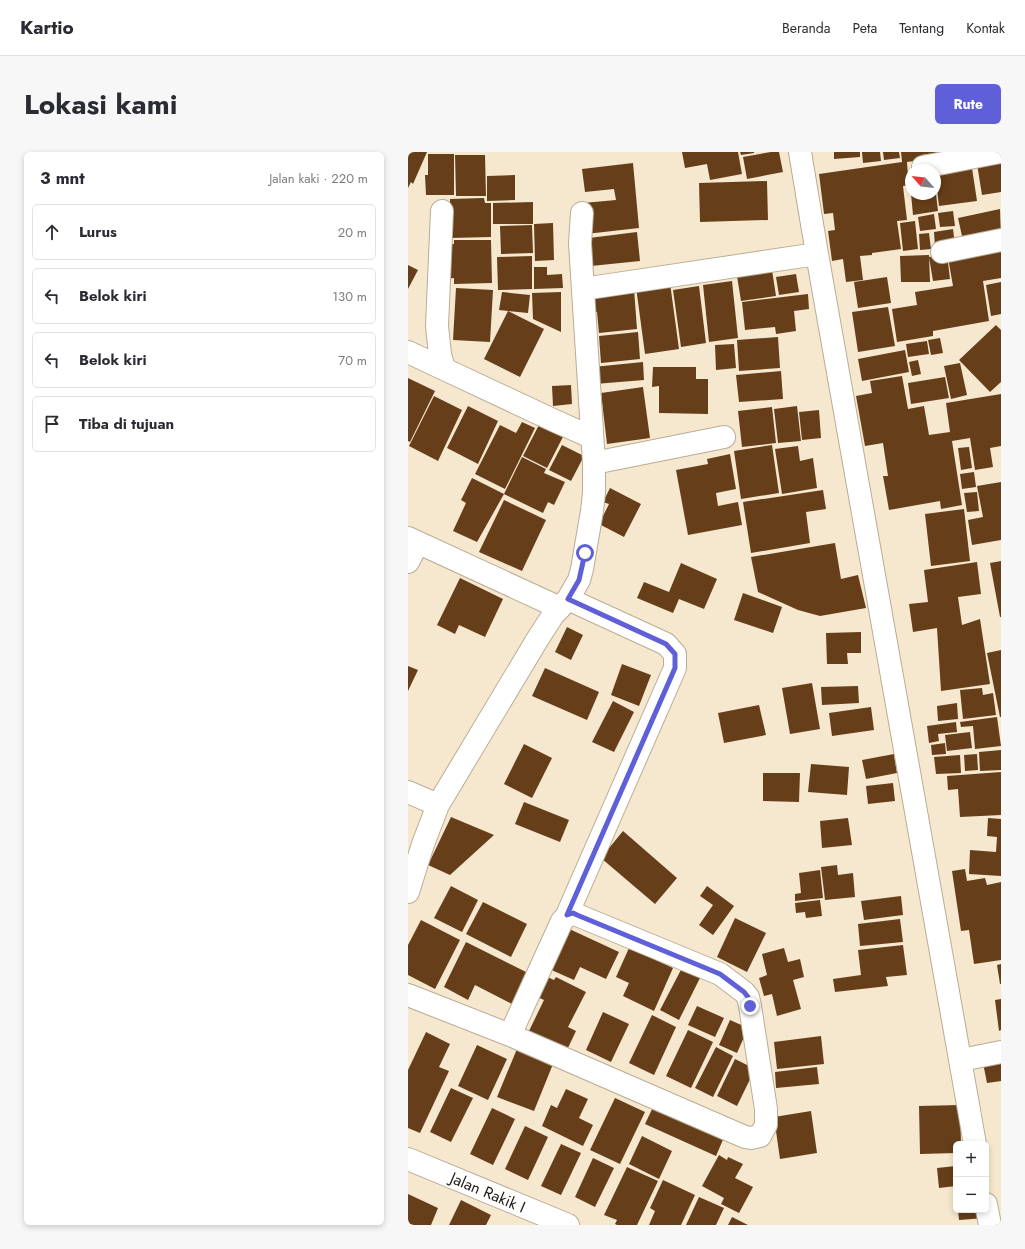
<!DOCTYPE html>
<html lang="id">
<meta charset="utf-8">
<style>
body{margin:0;font-family:Jost,sans-serif;background:#f7f7f7;color:#2b2b33}
.controls{position:absolute;right:12px;bottom:12px;display:grid;overflow:hidden;border-radius:6px;box-shadow:0 2px 6px #0003}
.controls button{width:36px;height:36px;display:grid;place-items:center;padding:0;border:0;border-bottom:1px solid #e1e1e2;background:#fff;color:#2b2b33;font:20px sans-serif}
.compass{position:absolute;left:497px;top:12px;width:36px;height:36px;border-radius:50%;background:#fff;box-shadow:0 2px 6px #0003;rotate:297deg}
.stop{position:absolute;width:12px;height:12px;margin:-9px;border:3px solid #5f60d9;border-radius:50%;background:#fff}
.stop.end{background:#5f60d9;border-color:#fff;box-shadow:0 1px 4px #0008}
.list{margin:0;padding:0;list-style:none}
h2{display:flex;justify-content:space-between;align-items:center;height:52px;margin:0;padding:0 16px;font-size:17px}
h2 small{font-size:13px;font-weight:400;color:#7c7c81}
.list li{display:grid;grid-template-columns:26px 1fr auto;gap:12px;align-items:center;box-sizing:border-box;height:56px;margin:0 8px 8px;padding:0 8px;border:1px solid #e1e1e2;border-radius:6px}
.list b{display:block;font-size:15px;white-space:nowrap}
.list em{font-size:13px;font-style:normal;color:#7c7c81}
.icon{flex:none;width:22px;height:22px;fill:none;stroke:currentColor;stroke-width:2;stroke-linecap:round;stroke-linejoin:round}
.map{position:relative;flex:none;width:593px;height:1073px;overflow:hidden;border-radius:6px}
header{display:flex;align-items:center;gap:24px;box-sizing:border-box;height:56px;padding:0 20px;background:#fff;border-bottom:1px solid #e1e1e2}
header strong{font-size:19px}
nav{display:flex;gap:22px;margin-inline-start:auto;font-size:14px}
.intro{display:flex;align-items:center;justify-content:space-between;box-sizing:border-box;height:96px;padding:0 24px}
h1{margin:0;font-size:28px}
.button{padding:10px 18px;border-radius:6px;background:#5f60d9;color:#fff;font-size:14px;font-weight:700}
main{display:flex;gap:24px;padding:0 24px}
aside{flex:1;background:#fff;border-radius:6px;box-shadow:0 2px 6px #0003}
.map>svg:first-child{display:block}
.building{fill:#663e19}
.lines{fill:none;stroke-linecap:round;stroke-linejoin:round}
.street-casing{stroke:#baac95;stroke-width:24}
.street{stroke:#fff;stroke-width:22}
.route{stroke:#5f60d9;stroke-width:5}
.labels{text-anchor:middle;stroke-width:4;stroke-linejoin:round;paint-order:stroke}
.street-label{font-size:16px;fill:#201b13;stroke:#fff}
</style>
<header>
<strong>Kartio</strong>
<nav><a>Beranda</a><a>Peta</a><a>Tentang</a><a>Kontak</a></nav>
</header>
<div class="intro"><h1>Lokasi kami</h1><a class="button">Rute</a></div>
<main>
<aside>
<h2>3 mnt<small>Jalan kaki · 220 m</small></h2>
<ul class="list">
<li><svg class="icon" aria-label="ahead" viewBox="0 0 24 24"><path d="M12 20V5M6 11l6-6 6 6"/></svg><div><b>Lurus</b></div><em>20 m</em></li>
<li><svg class="icon" aria-label="left" viewBox="0 0 24 24"><path d="M17 20v-9H6M10 6l-5 5 5 5"/></svg><div><b>Belok kiri</b></div><em>130 m</em></li>
<li><svg class="icon" aria-label="left" viewBox="0 0 24 24"><path d="M17 20v-9H6M10 6l-5 5 5 5"/></svg><div><b>Belok kiri</b></div><em>70 m</em></li>
<li><svg class="icon" aria-label="arrive" viewBox="0 0 24 24"><path d="M6 21V4h12l-3 4 3 4H6"/></svg><div><b>Tiba di tujuan</b></div></li>
</ul>
</aside>
<div class="map">
<svg width="593" height="1073" viewBox="0 0 593 1073">
<rect width="100%" height="100%" fill="#f6e8cf"/>
<path class="building" d="M0,0H19L5,32L3,30L0,36Z
M274,0H330L334,22L302,28L299,12L277,16Z
M332,0H346V1L333,3Z
M363,0H371L375,20L339,27L335,5Z
M426,0H452V5L426,7Z
M454,0H472L473,9L455,11Z
M475,0H491L492,6L476,8Z
M493,0H559L528,6L527,1L513,3L514,8L499,10L500,24H503V37L502,33L495,34L499,68L489,69L493,97L464,101V103L452,104L455,128L438,130L435,107L424,109L420,79L427,78L425,61L416,62L411,22L494,10Z
M20,2H46V43H18L17,23H20Z
M47,3H77L78,44H48Z
M593,8V40L574,43L569,12Z
M225,11L231,76L178,82L175,51L208,48L206,37L177,40L174,17Z
M564,16L569,49L531,54L527,21Z
M107,23V48L79,49V24Z
M359,29L360,68L292,70L291,31Z
M503,42H528L530,59L505,63Z
M76,46L77,51H83V85L42,86V47Z
M125,50V72H85V51Z
M592,57L593,86L556,93L550,66Z
M545,59L547,74L532,75L530,61Z
M526,62L528,77L512,79L510,65Z
M507,69L510,97L495,99L492,71Z
M145,71L146,108L127,109L126,72Z
M124,73L125,101L93,102L92,74Z
M545,77L547,92L527,95L526,80Z
M229,80L232,109L183,114L181,86Z
M521,81L523,97L512,98L511,82Z
M46,88H83L84,131L46,132V126L36,127L35,92H46Z
M593,91V126L575,129L581,169L525,179V184L489,190L484,157L509,153L507,140L545,134L539,100Z
M539,102L542,127L525,129L521,105Z
M521,103L522,130H493L492,104Z
M124,104V137L90,138L89,105Z
M0,113L10,118L0,137Z
M126,115H139V123L154,122L155,136L126,137Z
M364,118L368,144L333,149L329,124Z
M388,122L391,140L371,143L368,125Z
M479,125L483,151L450,156L446,130Z
M324,129L330,186L301,190L295,133Z
M593,130V162L583,164L578,133Z
M262,131L271,197L237,202L228,135Z
M291,134L298,191L273,195L265,138Z
M48,136L85,138L82,190L45,188Z
M226,137L229,177L191,181L189,160H184L182,141Z
M94,140L122,143L120,161L100,159L136,177L112,225L76,207L100,159L91,158Z
M153,140V180L125,167L124,141Z
M400,142L401,157L386,159L388,179L368,182L367,175L337,178L334,150Z
M480,155L487,194L450,200L444,160Z
M588,173L593,178V230L582,240L551,208Z
M230,180L232,207L193,211L191,184Z
M370,185L372,216L331,219L329,188Z
M532,186L535,201L523,203L520,188Z
M519,189L521,202L500,205L498,192Z
M326,192L328,216L308,218L307,193Z
M497,198L501,220L454,229L450,207Z
M510,208L513,222L504,224L501,210Z
M235,210L236,228L187,232L185,215Z
M552,211L559,243L543,247L536,214Z
M245,215H288V227H300V262L251,261V234L244,235Z
M373,219L375,247L331,250L328,223Z
M494,224L500,257L516,254L521,283L542,280L538,251L593,242V294L582,296L585,315L567,318L562,286L544,289L554,353L533,357L532,349L481,358L475,324H480L475,291L457,294L448,244L464,241L462,229Z
M537,225L541,246L503,252L500,231Z
M0,226L27,239L2,290L0,289Z
M163,233L164,252L145,254L144,234Z
M235,235L242,286L199,292L193,241Z
M26,244L54,258L30,309L1,294Z
M60,254L90,269L70,312L39,296Z
M389,254L393,289L370,291L366,257Z
M364,255L368,291L334,295L330,259Z
M411,258L413,286L394,288L391,260Z
M134,267L158,279L139,316L115,304Z
M114,270L127,276L97,337L67,322L92,273L108,281Z
M154,293L176,304L163,329L141,318Z
M364,293L371,341L333,347L326,299Z
M390,294L392,309L405,306L409,336L374,342L367,297Z
M561,295L564,316L553,318L550,296Z
M322,302L328,337L308,341L310,354L330,350L334,373L280,383L268,318L300,312L299,307Z
M114,305L138,317L136,321L157,330L146,353L140,350L135,361L96,342Z
M566,320L568,335L554,337L552,322Z
M64,326L96,342L69,390L45,379L58,351L53,348Z
M593,330V388L564,393L560,368L575,365L569,334Z
M202,336L233,352L216,385L191,372L201,352L195,350Z
M415,338L418,357L398,360L402,391L343,401L335,350Z
M569,340L571,359L559,360L556,341Z
M96,348L138,368L114,419L71,400Z
M556,357L562,409L523,414L517,362Z
M427,391L433,427L450,423L458,456L412,464L390,458L350,440L343,405Z
M593,409V465H592L582,411Z
M569,410L573,442L550,445L554,473L572,467L582,532L533,539L529,476L505,480L501,452L520,450L516,418Z
M273,411L309,427L296,457L271,447L265,461L229,446L236,430L261,440Z
M52,426L95,447L77,485L51,473L47,482L29,473Z
M335,441L374,455L365,481L326,468Z
M159,475L175,483L163,508L147,500Z
M453,480V501H439L440,512H419L418,481Z
M593,498V565H592L579,501Z
M214,512L243,523L231,554L203,543Z
M0,514L10,518L0,539Z
M137,516L191,540L179,568L124,544Z
M404,531L412,577L382,582L374,536Z
M450,534L451,551L414,553L413,535Z
M574,536L575,543L585,541L588,563L555,567L552,538Z
M205,549L226,560L206,600L184,590Z
M549,551L550,567L530,569L529,554Z
M351,553L358,583L316,591L310,561Z
M463,555L466,578L424,584L421,561Z
M589,565L593,594L567,597L565,574L553,575L552,570Z
M548,570L549,580L530,582L531,589L521,591L519,574Z
M562,580L564,596L539,599L537,583Z
M537,591L538,602L524,603L523,593Z
M116,592L144,606L124,646L96,632Z
M593,598V618L572,619L571,600Z
M486,602L489,621L458,627L454,608Z
M569,602L570,618L557,619L556,603Z
M552,603L553,621L528,622L526,605Z
M403,612L441,615L439,643L400,640Z
M593,620V663L552,665L550,637L540,638L539,624Z
M355,621H392L391,650L355,649Z
M485,631L487,649L460,652L458,634Z
M116,650L161,668L152,690L107,672Z
M43,665L86,683L42,723L20,713Z
M440,666L444,693L414,696L412,669Z
M580,666L593,667V724L561,722L562,698L588,700L589,685L579,684Z
M215,679L269,726L247,752L193,706Z
M429,713L430,723L445,721L447,745L417,748L413,715Z
M557,717L559,729L577,726L579,733L593,730V808L566,812L561,778L553,779L544,719Z
M412,718L415,746L387,749V742L393,741L391,721Z
M43,734L70,748L54,780L26,766Z
M299,734L326,754L305,783L291,773L305,753L292,744Z
M493,744L495,763L456,768L453,749Z
M412,748L414,764L398,766L397,760L388,761L387,751Z
M75,750L119,772L103,805L58,782Z
M327,766L358,781L339,820L309,805Z
M492,767L495,790L452,794L450,772Z
M13,768L52,788L27,837L0,823V793Z
M157,775L211,800L198,827L172,815L166,828L139,816Z
M58,790L120,821L104,852L67,833L60,848L36,835Z
M495,793L499,823L478,825L480,834L427,840L425,827L453,823L450,798Z
M221,796L265,816L246,859L215,844L221,831L208,825Z
M376,796L380,810L392,807L396,825L385,828L393,857L369,864L364,842L356,844L351,826L359,823L354,802Z
M593,812V832H592L589,813Z
M275,814L293,824L271,868L252,858Z
M135,823L146,828L148,825L178,840L160,875L168,879L159,898L121,879L136,848L125,843Z
M593,847V878L591,879L587,848Z
M289,854L316,866L307,885L280,873Z
M195,860L221,872L203,910L178,898Z
M244,863L268,875L246,923L221,911Z
M322,868L340,876L329,901L311,893Z
M280,878L305,890L283,936L258,924Z
M18,880L42,892L31,915L41,919L12,981L0,976V918Z
M413,884L416,912L369,917L366,890Z
M69,893L99,907L80,948L50,934Z
M308,895L325,904L305,945L287,936Z
M109,897L145,912L126,959L89,945Z
M327,907L347,917L329,954L309,944Z
M593,908V929L579,931L575,911Z
M409,915L411,932L368,936L367,920Z
M43,936L65,946L43,990L22,980Z
M158,937L180,947L171,966L185,973L175,994L134,974L143,953L149,956Z
M207,946L237,960L212,1012L182,998Z
M247,951L317,983L308,1004L237,972Z
M552,953L553,992H548V1001L512,1002L511,954Z
M84,956L107,967L85,1013L62,1002Z
M403,959L409,1001L372,1007L366,965Z
M117,974L140,985L120,1028L97,1017Z
M234,984L264,999L251,1027L221,1012Z
M153,992L173,1001L153,1043L133,1034Z
M311,1003L319,1008L320,1005L335,1012L327,1026L345,1035L331,1061L313,1052L316,1046L294,1034Z
M185,1006L206,1016L187,1055L167,1045Z
M548,1014V1034L531,1036L529,1016Z
M219,1015L250,1029L229,1073H209L207,1072L209,1068L196,1063Z
M255,1028L287,1043L273,1073H241L247,1059L242,1056Z
M0,1042L30,1056L23,1073H0Z
M291,1045L316,1056L308,1073H278Z
M53,1048L83,1063L78,1073H41Z
M550,1058H576L577,1066L551,1068Z
M324,1065L340,1073H320Z"/>
<g class="lines">
<g class="street-casing">
<path id="street" d="M392,0L409,102L567,992
M515,15L592,0
M34,59L29,174L32,202L36,217L147,269L183,285
M534,100L593,88
M175,137L409,102
M0,200L36,217
M186,311L316,285
M0,386L152,456
M0,410L10,391
M0,640L30,653L15,692L0,740
M30,653L129,488L145,463L160,447L171,428L174,417L184,359L186,341V311L172,91L174,61
M159,763L267,516V502L258,492L160,447
M0,843L102,883L337,985L343,986L352,984L358,973V957L342,854L340,845L336,840L312,822L169,763L162,761L154,769L102,883
M553,908L593,900
M0,1007L160,1073
M578,1052L582,1073"/>
</g>
<use href="#street" class="street"/>
</g>
<g class="lines">
<path class="route" d="M177,401L171,428L160,447L258,492L267,502V516L159,763L165,761L169,763L312,822L336,840L340,845L342,854"/>
</g>
<g class="labels">
<g class="street-label">
<text transform="translate(80 1040) rotate(23)" y="6">Jalan Rakik I</text>
</g>
</g>
</svg>
<div class="controls">
<button>+</button>
<button>−</button>
</div>
<svg class="compass" viewBox="-18 -18 36 36"><path d="M0-13l5 13h-10z" fill="#e53935"/><path d="M0 13l5-13h-10z" fill="#7c7c81"/></svg>
<div class="stop" style="left:177px;top:401px"></div>
<div class="stop end" style="left:342px;top:854px"></div>
</div>
</main>
